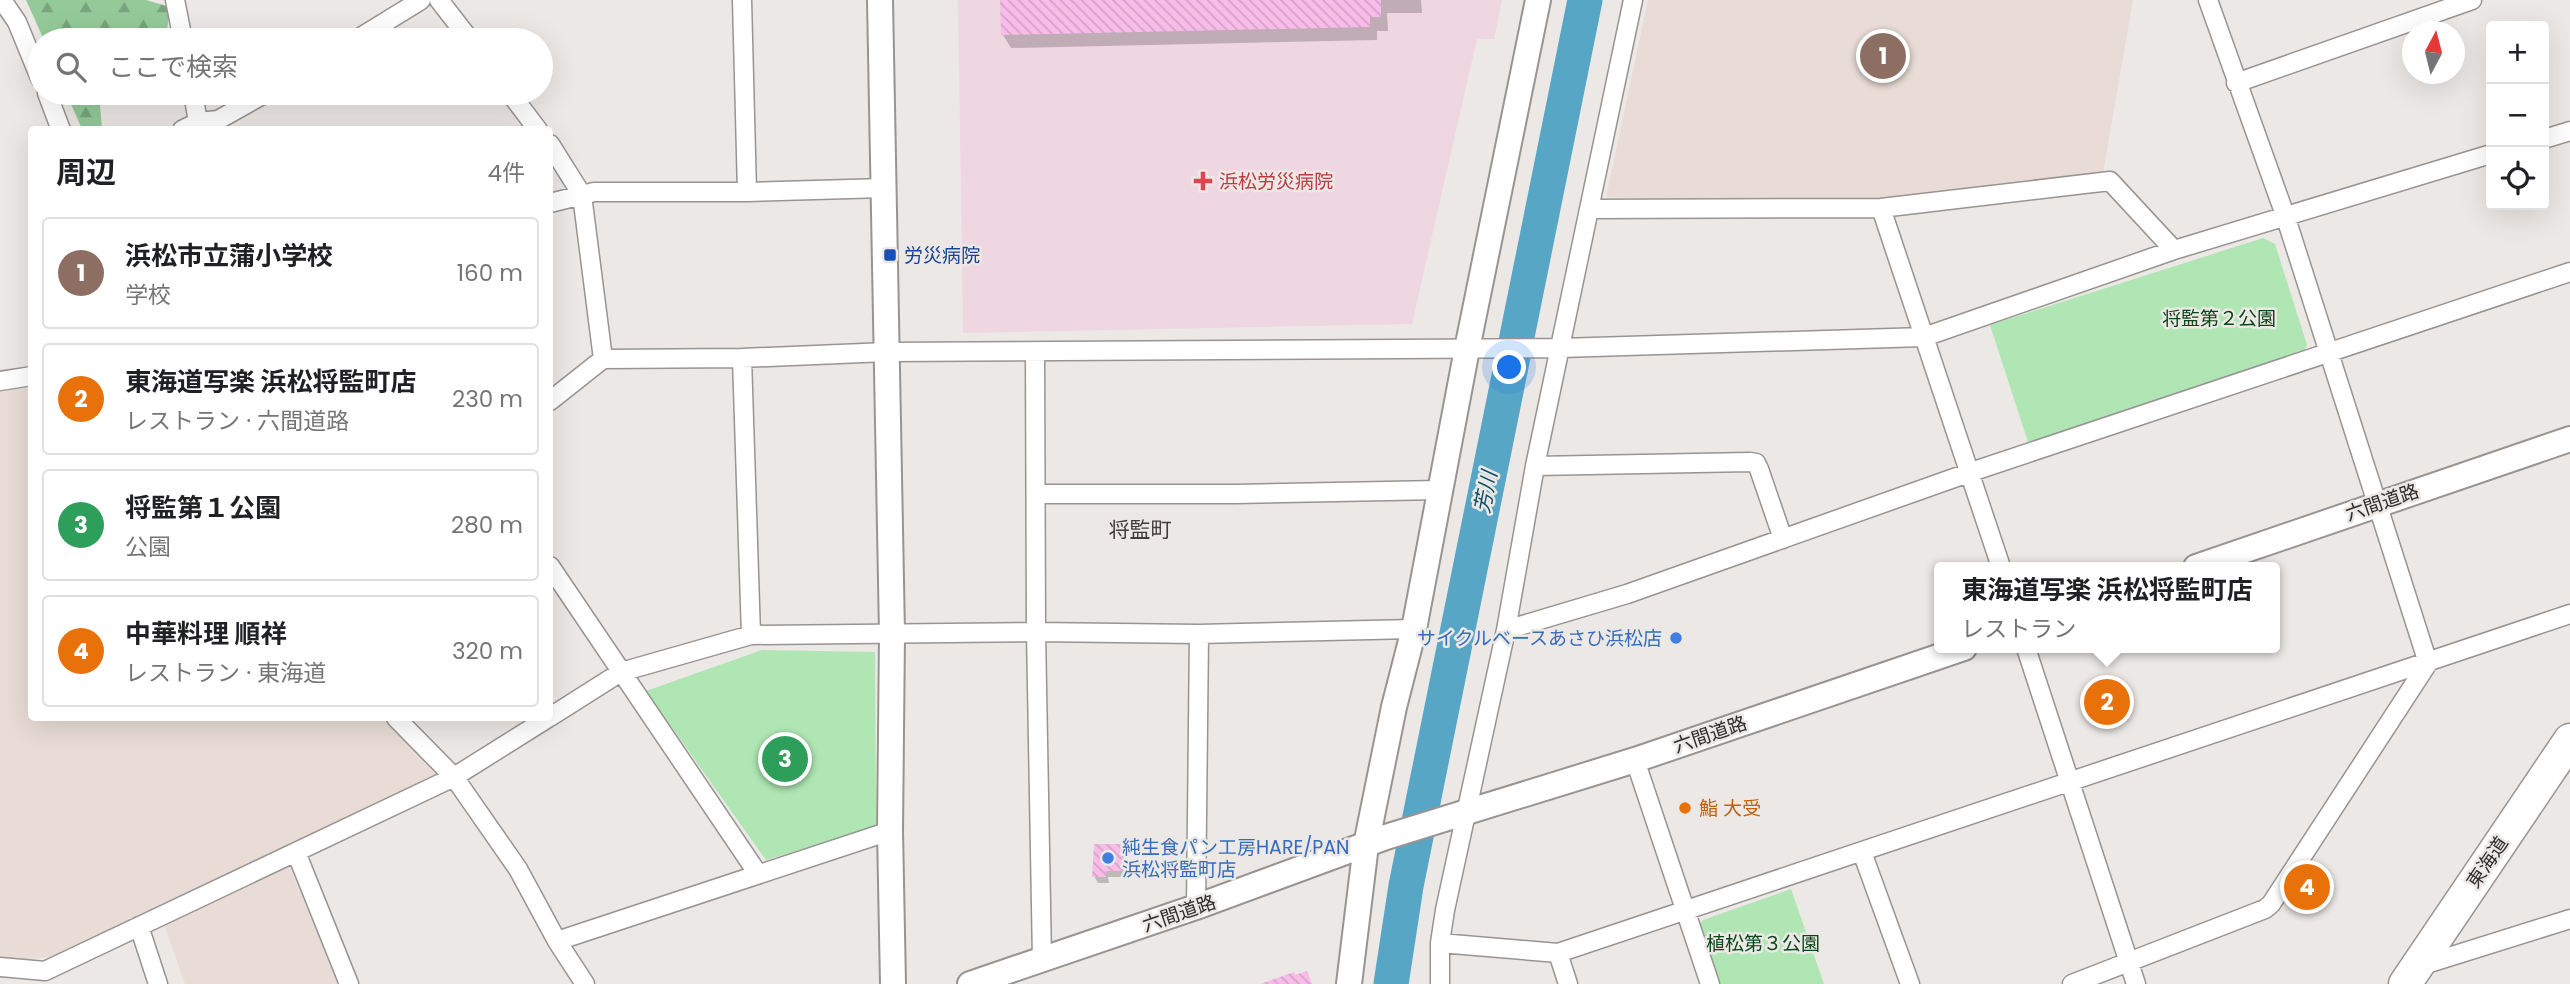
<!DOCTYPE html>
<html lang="ja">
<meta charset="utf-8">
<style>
body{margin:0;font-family:Poppins,"Noto Sans JP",sans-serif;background:#f2f2f2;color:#202124}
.controls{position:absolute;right:21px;top:21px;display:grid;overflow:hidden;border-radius:7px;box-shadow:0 7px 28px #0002}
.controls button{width:63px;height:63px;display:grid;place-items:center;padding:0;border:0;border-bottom:2px solid #e0e0e0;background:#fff;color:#202124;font:35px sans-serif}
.compass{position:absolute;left:2402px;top:21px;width:63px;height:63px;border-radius:50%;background:#fff;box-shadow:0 7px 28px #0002;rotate:7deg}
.you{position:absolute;left:1510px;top:368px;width:24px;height:24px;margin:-18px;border:5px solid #fff;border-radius:50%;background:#1a73e8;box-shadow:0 0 0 10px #1a73e833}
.badge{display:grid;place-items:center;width:46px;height:46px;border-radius:50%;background:#317466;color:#fff;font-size:23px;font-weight:700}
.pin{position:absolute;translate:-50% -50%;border:4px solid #fff;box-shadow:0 2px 7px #0006}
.popup{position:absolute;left:1934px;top:562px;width:346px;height:91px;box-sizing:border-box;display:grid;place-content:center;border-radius:7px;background:#fff;filter:drop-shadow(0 2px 5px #0005);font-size:23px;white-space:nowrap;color:#757577}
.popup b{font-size:26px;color:#202124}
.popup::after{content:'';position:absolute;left:50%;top:100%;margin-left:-14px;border:14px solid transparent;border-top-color:#fff}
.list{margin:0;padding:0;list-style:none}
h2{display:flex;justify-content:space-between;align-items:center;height:91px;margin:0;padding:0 28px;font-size:30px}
h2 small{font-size:23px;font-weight:400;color:#757577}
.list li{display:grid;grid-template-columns:46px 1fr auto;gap:21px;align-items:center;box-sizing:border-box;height:112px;margin:0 14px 14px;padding:0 14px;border:2px solid #e0e0e0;border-radius:7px}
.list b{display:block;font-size:26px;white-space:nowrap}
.list p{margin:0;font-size:23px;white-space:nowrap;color:#757577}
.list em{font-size:23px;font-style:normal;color:#757577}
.icon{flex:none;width:38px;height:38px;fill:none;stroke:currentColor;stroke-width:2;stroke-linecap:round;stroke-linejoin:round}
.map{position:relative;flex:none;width:2570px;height:984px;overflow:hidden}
.search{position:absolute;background:#fff;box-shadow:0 7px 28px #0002;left:28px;top:28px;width:525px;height:77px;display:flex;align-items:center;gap:18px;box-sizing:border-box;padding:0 24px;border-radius:38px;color:#757577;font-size:26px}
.panel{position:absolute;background:#fff;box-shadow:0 7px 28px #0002;left:28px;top:126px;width:525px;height:595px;border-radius:7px}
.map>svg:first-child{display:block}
.built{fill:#e9dcd6}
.medical{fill:#efd7e2}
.forest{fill:url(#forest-firs)}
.park{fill:#afe6b4}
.shadow{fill:#0003}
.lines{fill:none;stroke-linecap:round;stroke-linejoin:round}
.river{stroke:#58a6c5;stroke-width:35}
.building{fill:url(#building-back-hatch)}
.street-casing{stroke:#989492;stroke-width:21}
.secondary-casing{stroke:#989492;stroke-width:28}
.highway-casing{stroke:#989492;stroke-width:35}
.street{stroke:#fff;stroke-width:18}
.secondary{stroke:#fff;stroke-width:24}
.highway{stroke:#fff;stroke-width:32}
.health-dot{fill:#e0444e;stroke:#ece8e5;stroke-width:2.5}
.transit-dot{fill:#1a4fb4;stroke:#ece8e5;stroke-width:2.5}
.shop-dot{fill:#3f7fe0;stroke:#ece8e5;stroke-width:2.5}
.food-dot{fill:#e8710a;stroke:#ece8e5;stroke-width:2.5}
.labels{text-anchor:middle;stroke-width:5;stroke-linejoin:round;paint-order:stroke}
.health-label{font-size:19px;fill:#be3a42;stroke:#ece8e5;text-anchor:start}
.transit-label{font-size:19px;fill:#164399;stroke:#ece8e5;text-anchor:start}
.park-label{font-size:19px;fill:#094619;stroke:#ece8e5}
.street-label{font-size:19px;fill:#2d2c2b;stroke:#ece8e5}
.shop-label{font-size:19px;fill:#366cbe;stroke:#ece8e5;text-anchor:end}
.food-label{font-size:19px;fill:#c56008;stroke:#ece8e5;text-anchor:start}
.water-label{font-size:21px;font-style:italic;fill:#0e5066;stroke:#ece8e5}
.neighbourhood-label{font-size:21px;fill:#413d3b;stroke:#ece8e5}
</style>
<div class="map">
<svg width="2570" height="984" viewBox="0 0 2570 984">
<defs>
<pattern id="forest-firs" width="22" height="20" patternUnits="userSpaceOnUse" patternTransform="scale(1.75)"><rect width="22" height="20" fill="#94ca99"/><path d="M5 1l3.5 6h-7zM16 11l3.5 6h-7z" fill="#79a47d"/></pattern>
<pattern id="building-back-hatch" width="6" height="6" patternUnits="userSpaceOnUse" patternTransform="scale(1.75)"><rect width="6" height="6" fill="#f8bce9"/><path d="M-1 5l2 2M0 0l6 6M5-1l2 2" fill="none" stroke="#d5a2c8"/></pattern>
</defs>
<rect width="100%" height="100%" fill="#ece8e5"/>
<path class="built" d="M1648,0H2133L2103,173L1976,191L1851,202L1750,204L1606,197Z
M31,387L32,718H385L438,768L436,774L283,852L339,984H185L159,910L56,956L26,960L0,956V392Z"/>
<path class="medical" d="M958,0H1502L1494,39H1477L1412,324L963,333Z"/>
<path class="forest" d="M26,0H146L170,7L167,31L161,40H44Z
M66,93H99L102,129H82Z"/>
<path class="park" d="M2263,238L2275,244L2307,345L2301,357L2029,445L1990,325Z
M762,650L875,652L876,827L766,860L646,691Z
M1791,889L1824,984H1717L1697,929L1703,920Z"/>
<path class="shadow" d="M1002,0H1421L1422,13H1387L1388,31H1377V40L1011,48L1003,35Z
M1122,846L1126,852L1125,877H1108L1109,883H1098L1094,876Z"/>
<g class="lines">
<path class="river" d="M1391,984L1406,886L1585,0"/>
</g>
<path class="building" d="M1000,0H1381V17H1370V27L1001,35Z
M1094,844H1123L1122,871H1106V877H1092Z
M1307,971L1312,984H1260L1294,972L1295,975Z"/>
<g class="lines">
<g class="street-casing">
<path id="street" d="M2,0L17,22L40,78
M175,0L183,40
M439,0L470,40
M742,0L747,192
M356,40L421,0
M2236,83L2472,0
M47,93L61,130
M193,93L198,122
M510,93L538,130
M182,130L198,122L218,120L266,93
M2544,139L2570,131
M550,144L582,195L603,359L550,401
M550,203L594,192H747L885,188
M1881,208L2001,567
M1590,209L1881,208L2110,181L2174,250
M1035,352L1036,632L1042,960
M742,358L751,635
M603,359L742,358L887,352L1561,348L1924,337L2174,250L2491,154
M0,381L32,376
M1535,466L1750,462L1756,463L1759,469L1783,539
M1036,494H1236L1439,490
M550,566L758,874
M1506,630L1627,594L1971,472L2570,272
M2026,648L2136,984
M550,717L621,672L751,635L1036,632L1199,634L1414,629
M396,718L454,777L518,869L557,941L585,984
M1635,760L1710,984
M296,852L349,984
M1862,852L1910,984
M1196,907L1199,634
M139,926L158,984
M557,941L890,831
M1440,943L1558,953L2570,614
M1558,953L1568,984
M2420,966L2570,919
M0,967L45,971L454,777L548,718
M1440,984V943L1445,910L1506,630L1535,466L1633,0
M2072,984L2265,909L2271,904L2428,663L2285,215L2208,0"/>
</g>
<g class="secondary-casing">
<path id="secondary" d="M880,0L892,634L890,831L893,984
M2196,567L2570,439
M970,984L1196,907L1386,837L1635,760L1964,648
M1349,984L1366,845L1394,707L1414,629L1467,349L1538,0"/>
</g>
<g class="highway-casing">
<path id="highway" d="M2405,984L2570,740"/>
</g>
<use href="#street" class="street"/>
<use href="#secondary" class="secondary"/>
<use href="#highway" class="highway"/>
</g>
<path class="health-dot" d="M1199.5 170.5h7v7h7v7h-7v7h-7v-7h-7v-7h7z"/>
<rect class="transit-dot" x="883" y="248" width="14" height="14" rx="3.5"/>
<g class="shop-dot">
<circle cx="1676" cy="638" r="7"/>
<circle cx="1108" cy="858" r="7"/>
</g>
<circle class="food-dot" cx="1685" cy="808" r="7"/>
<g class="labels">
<g class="health-label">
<text x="1219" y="188">浜松労災病院</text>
</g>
<g class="transit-label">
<text x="904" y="262">労災病院</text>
</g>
<g class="park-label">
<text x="2219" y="325">将監第２公園</text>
<text x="1763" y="950">植松第３公園</text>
</g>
<g class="street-label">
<text transform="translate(2382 502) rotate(-19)" y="7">六間道路</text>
<text transform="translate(1710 734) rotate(-19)" y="7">六間道路</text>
<text transform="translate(2487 862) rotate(-56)" y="7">東海道</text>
<text transform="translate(1179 913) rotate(-19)" y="7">六間道路</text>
</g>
<g class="shop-label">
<text x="1662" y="645">サイクルベースあさひ浜松店</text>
<text x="1122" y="854" text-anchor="start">純生食パン工房HARE/PAN<tspan x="1122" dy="22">浜松将監町店</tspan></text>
</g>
<g class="food-label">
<text x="1699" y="815">鮨 大受</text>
</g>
<g class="water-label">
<text transform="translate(1486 492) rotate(-79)" y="7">芳川</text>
</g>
<g class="neighbourhood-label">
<text x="1140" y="537">将監町</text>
</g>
</g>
</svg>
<div class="controls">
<button>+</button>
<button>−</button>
<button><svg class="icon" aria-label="locate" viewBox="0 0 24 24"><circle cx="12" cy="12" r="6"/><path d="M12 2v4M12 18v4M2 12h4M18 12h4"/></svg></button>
</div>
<svg class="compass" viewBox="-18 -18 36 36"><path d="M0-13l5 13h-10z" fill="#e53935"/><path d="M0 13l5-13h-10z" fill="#757577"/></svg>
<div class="you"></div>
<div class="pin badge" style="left:1883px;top:56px;background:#8d6e63">1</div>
<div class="pin badge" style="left:2107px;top:702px;background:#e8710a">2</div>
<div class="popup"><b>東海道写楽 浜松将監町店</b>レストラン</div>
<div class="pin badge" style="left:785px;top:759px;background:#2e9e5b">3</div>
<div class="pin badge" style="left:2307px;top:887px;background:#e8710a">4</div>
<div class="search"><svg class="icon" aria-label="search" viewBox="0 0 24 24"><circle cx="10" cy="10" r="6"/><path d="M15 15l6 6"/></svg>ここで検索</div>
<section class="panel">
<h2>周辺<small>4件</small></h2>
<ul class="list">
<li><span class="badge" style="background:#8d6e63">1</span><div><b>浜松市立蒲小学校</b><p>学校</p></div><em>160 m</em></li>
<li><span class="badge" style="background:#e8710a">2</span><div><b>東海道写楽 浜松将監町店</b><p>レストラン · 六間道路</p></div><em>230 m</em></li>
<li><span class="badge" style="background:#2e9e5b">3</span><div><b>将監第１公園</b><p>公園</p></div><em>280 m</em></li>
<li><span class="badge" style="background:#e8710a">4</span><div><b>中華料理 順祥</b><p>レストラン · 東海道</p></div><em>320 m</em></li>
</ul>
</section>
</div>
